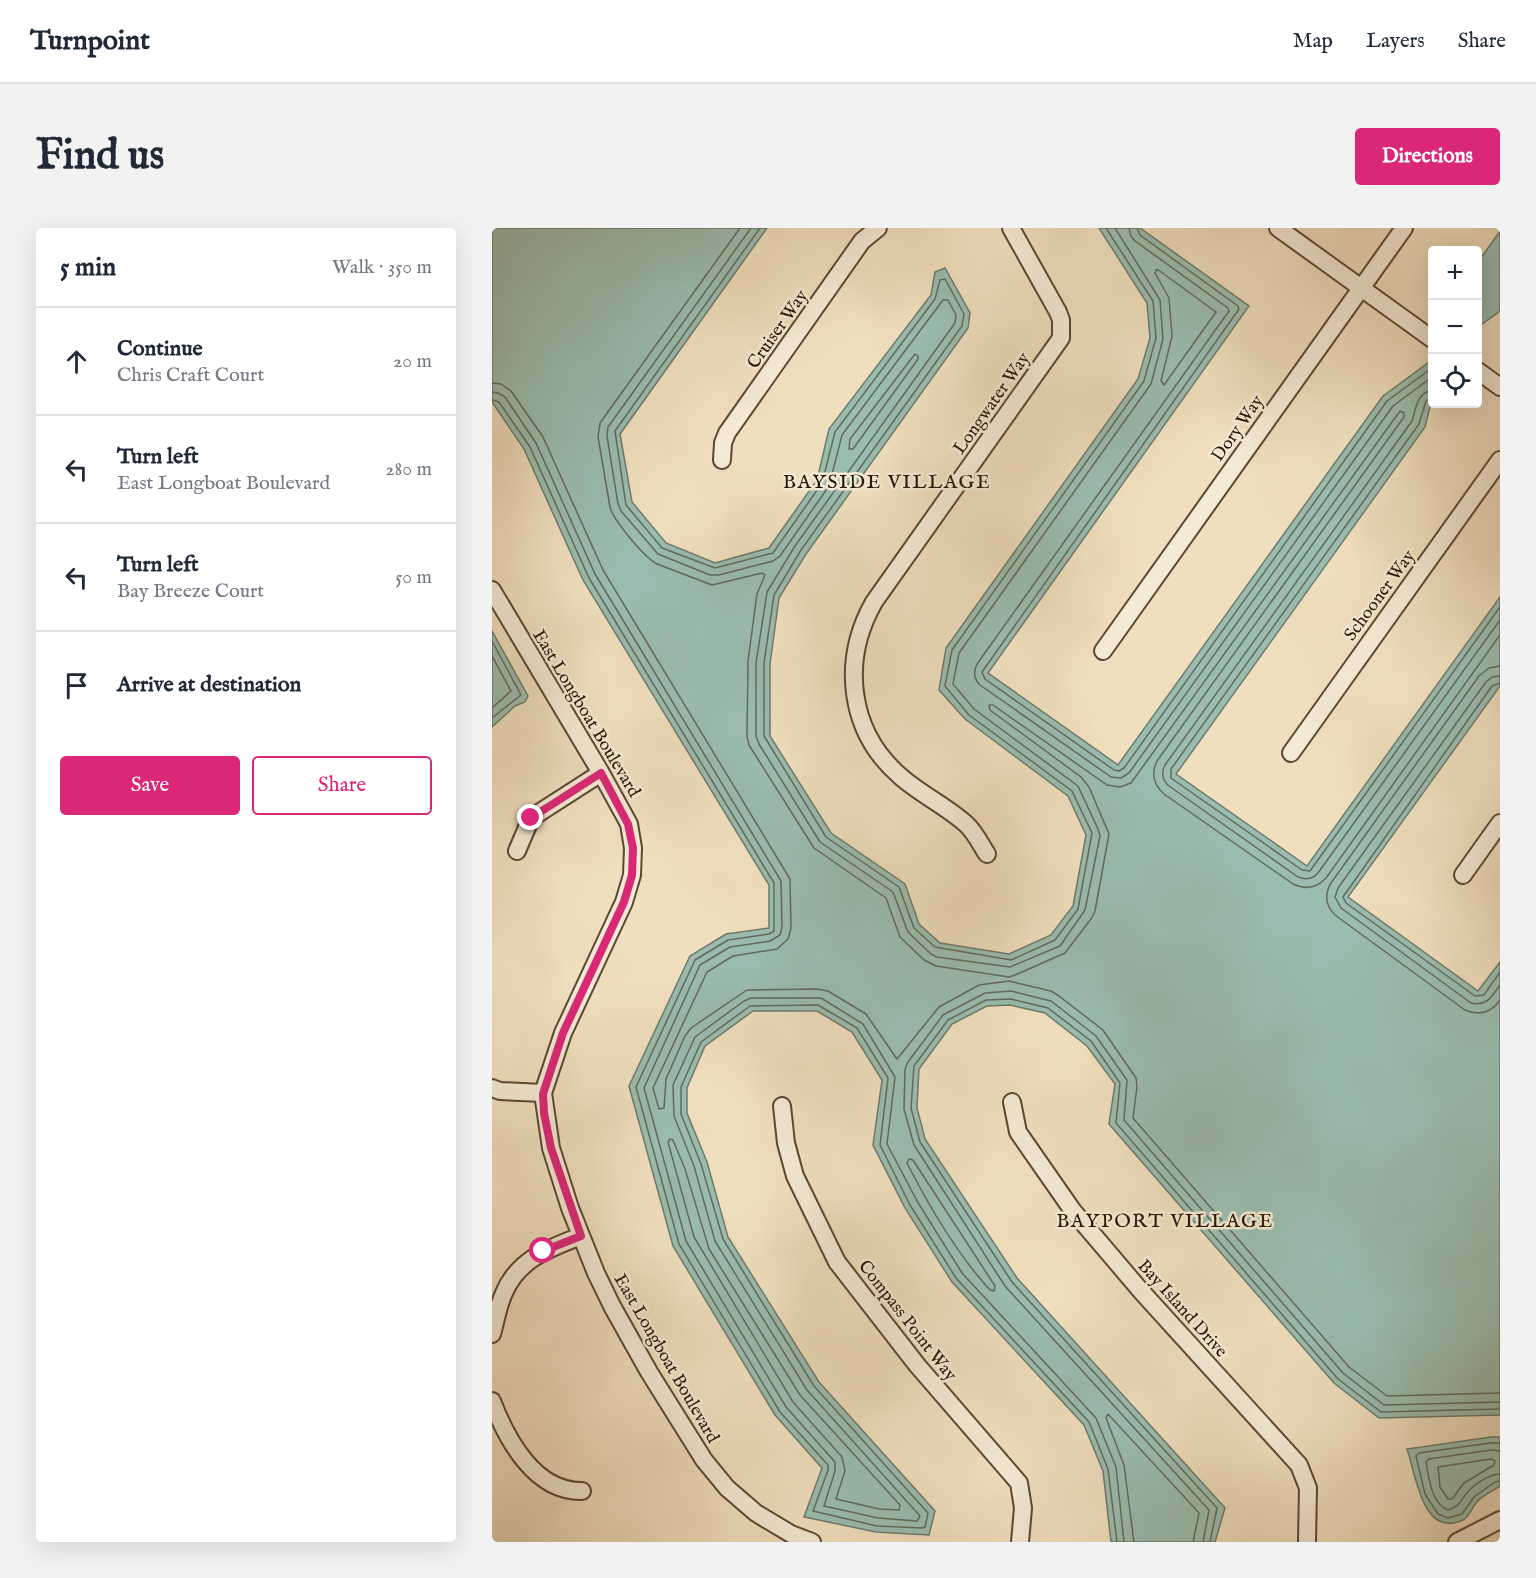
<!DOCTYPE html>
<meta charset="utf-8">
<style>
body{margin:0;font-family:"IM FELL English",serif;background:#f2f2f3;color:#1f2937}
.controls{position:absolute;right:18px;top:18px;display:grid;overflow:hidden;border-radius:6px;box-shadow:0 6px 24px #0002}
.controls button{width:54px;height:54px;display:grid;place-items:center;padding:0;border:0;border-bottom:2px solid #e0e1e3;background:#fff;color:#1f2937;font:30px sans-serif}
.stop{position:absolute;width:18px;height:18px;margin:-14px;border:4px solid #db2777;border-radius:50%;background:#fff}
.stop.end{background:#db2777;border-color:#fff;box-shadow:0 2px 6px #0008}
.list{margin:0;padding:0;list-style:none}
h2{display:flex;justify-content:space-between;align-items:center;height:78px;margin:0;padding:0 24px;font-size:26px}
h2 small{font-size:20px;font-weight:400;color:#747a83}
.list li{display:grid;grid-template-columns:39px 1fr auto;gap:18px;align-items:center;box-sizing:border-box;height:108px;padding:0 24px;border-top:2px solid #e0e1e3}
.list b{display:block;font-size:22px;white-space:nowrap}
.list p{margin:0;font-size:20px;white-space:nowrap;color:#747a83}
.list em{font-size:20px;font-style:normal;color:#747a83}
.actions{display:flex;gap:12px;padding:18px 24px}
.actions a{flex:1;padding:14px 0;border:2px solid #db2777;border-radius:6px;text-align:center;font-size:21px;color:#db2777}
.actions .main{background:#db2777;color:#fff}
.icon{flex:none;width:33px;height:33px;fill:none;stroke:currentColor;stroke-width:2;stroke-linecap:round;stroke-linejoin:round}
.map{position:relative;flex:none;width:1008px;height:1314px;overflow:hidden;border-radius:6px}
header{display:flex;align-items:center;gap:36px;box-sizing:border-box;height:84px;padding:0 30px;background:#fff;border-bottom:2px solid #e0e1e3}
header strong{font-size:28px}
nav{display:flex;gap:33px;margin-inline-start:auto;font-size:21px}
.intro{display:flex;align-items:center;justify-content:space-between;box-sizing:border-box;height:144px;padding:0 36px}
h1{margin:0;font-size:42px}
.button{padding:15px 27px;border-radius:6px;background:#db2777;color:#fff;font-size:21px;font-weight:700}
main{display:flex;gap:36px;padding:0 36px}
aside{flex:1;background:#fff;border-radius:6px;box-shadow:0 6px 24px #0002}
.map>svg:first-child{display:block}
.water{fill:#9abdb0;stroke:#6d7a6b;stroke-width:1.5}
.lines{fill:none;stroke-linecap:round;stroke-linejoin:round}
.shore{stroke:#626a5a;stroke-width:1.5}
.minor-casing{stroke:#5b4833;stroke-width:20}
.minor{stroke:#f5ead5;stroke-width:16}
.route{stroke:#db2777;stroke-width:8}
.labels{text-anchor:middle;stroke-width:5;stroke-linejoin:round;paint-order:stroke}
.street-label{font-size:18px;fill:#291604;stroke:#f5ead5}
.neighbourhood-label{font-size:20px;letter-spacing:1.5px;fill:#291604;stroke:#f5ead5}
</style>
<header>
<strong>Turnpoint</strong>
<nav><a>Map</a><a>Layers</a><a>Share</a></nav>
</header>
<div class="intro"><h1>Find us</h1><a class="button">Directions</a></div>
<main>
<aside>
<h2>5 min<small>Walk · 350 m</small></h2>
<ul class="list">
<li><svg class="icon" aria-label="ahead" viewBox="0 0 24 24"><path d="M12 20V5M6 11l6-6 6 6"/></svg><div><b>Continue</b><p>Chris Craft Court</p></div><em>20 m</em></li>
<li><svg class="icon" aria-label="left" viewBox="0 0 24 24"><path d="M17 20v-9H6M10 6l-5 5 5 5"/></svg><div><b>Turn left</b><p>East Longboat Boulevard</p></div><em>280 m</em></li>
<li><svg class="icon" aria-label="left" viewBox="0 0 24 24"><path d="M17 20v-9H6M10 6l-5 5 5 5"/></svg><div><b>Turn left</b><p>Bay Breeze Court</p></div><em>50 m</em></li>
<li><svg class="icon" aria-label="arrive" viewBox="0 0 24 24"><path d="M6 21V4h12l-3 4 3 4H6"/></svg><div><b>Arrive at destination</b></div></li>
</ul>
<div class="actions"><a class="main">Save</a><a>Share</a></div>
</aside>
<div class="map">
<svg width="1008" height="1314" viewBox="0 0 1008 1314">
<rect width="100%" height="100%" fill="#f0dfbf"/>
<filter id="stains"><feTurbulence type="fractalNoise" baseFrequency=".00333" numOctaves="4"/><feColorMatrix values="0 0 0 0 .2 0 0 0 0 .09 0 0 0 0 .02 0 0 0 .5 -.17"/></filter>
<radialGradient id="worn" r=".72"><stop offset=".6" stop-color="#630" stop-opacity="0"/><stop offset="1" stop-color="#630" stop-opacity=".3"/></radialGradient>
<path class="water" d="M0,0H275L128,206L140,274L174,315L223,335L277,320L325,252L337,201L439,67L443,44L453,40L478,85L476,100L314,326L287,370L278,436V508L339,605L413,656L427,696L448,715L517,726L559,707L581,678L594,607L576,568L473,491L447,462L454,420L646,151L658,110L655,75L607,0H648L757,78L496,445L626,537L891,168L940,132V171L933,199L684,546L815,638L1008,369V458L856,669L986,763L1008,734V1187L887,1190L842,1155L617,896L623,856L595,818L553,785L518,777L495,778L460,796L427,841L425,880L433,911L525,1050L733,1280L723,1314H619L611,1243L592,1197L460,1054L413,980L381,917L390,852L360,804L325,783H261L213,818L195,860V885L215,934L236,1009L327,1154L443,1283L437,1307L384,1304L312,1289L330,1240L283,1187L181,1018L137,858L198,728L234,706L277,700V657L91,352L32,221L0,174Z
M1008,3V83L986,99V34Z
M0,403L36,468L33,474L23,478L0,499Z
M999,1209H1008V1258C1001,1263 991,1267 985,1274C980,1279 978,1288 971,1292C930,1311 924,1246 915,1221Z"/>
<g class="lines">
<path class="shore" d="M248,0L108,195L106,209L118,279C122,293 151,328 165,336L220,357L270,345L273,347L265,366L256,433L255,509L257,517L322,620L394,670L408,709L432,732L444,738L517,749L523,747L573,725L599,691L603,683L617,606L597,559L589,549L498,482L497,477H501L615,557L628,559L639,555L908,183L912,185V189L665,533C659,545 661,556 672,566L801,656C814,662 825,660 834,650L1008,407
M259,0L116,199L115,208L126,276L129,283L166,326L218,347H227L281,333L288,328L337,258L350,207L451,72H456L464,87L463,95L303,318L275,364L264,435V508L267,516L328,614L401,664L416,704L439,726L445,729L518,739L568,718L593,682L608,608L606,601L586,558L482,481L461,456L467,425L659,156L671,111L668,72L623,0
M268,0L123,203L134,277L170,320L223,340L281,325L330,255L343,204L443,71L448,52L453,51L472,86L470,98L309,322L282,367L272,435V508L334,609L407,659L422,700L443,719L519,732L563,712L586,681L600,605L580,563L477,487L453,458L460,422L652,153L664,110L661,73L614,0
M637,0L639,8L643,13L736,80L737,83L485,436C481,444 482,451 488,457L619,549L629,550L637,545L901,178L940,149
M645,0L648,7L746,78L747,81L490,444L493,451L622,542L627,543L632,540L895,173L940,140
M665,41L724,84L672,157L669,153L680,108L677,70L663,45Z
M423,126L426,128V131L361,221H357L358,211Z
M0,155L9,156L19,163L51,209L111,342L298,651L299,700L296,711L285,721L241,728L215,744L161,860L167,881L172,880L174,851L193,808L199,800L255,762L325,761L336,763L374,786L405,831L447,779L487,757L517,753L559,763L567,768L611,802L644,850L645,859L641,890L857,1139L895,1168L1008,1165
M940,162C925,165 924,180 920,193L673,537C669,545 670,552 677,558L806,649C814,652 821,651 826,645L1008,392
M0,164L6,165L13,169L44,215L103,346L289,653L290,699L288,707L278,713L238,719L208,737L152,860L194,1013L294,1179L343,1234V1243L332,1278L386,1290L425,1293L428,1288L315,1162L223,1013L202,938L182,888L181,857L203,809L252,773L259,770H329L371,796L403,849L395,916L425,973L470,1045L604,1190L624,1239L632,1314
M940,169L934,173L927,196L679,541V550L810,642L818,643L1008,379
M0,172L7,174L38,219L97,350L282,655V703L277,706L236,712L203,732L144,859L187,1016L288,1184L336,1237V1242L321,1283L385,1298L430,1300L433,1299L436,1285L322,1158L231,1011L209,936L189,886V859L209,814L258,778L326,777L365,800L396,850L388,917L418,977L464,1050L597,1194L616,1241L625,1314
M0,413L29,467L0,490
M0,428L19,463L0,480
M1008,438L997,440L987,448L839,655C832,667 834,678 843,687L973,782C987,788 999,785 1008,772
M1008,448L1000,449L994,454L846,660L843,669L849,680L979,775C995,779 1000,768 1008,757
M1008,455L1000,458L851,669L854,675L983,768L992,767L1008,744
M178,911L181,912L193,941L217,1021L308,1167L408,1277L407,1282L387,1281L344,1271L353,1243L350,1229L301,1174L202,1009L176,914Z
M417,931L421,932L503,1058L502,1063L498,1062C464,1025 438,980 415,935Z
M1008,1215H998L927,1225L924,1228L933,1266L946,1286L956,1290L970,1286L982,1269L1003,1254L1008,1253
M1008,1223L999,1222L937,1231L934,1234C937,1250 939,1275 956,1282C967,1279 968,1274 974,1266C981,1257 997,1246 1008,1246
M999,1231L1003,1233L1002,1237L972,1255L960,1271H956L948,1259L946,1239Z
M642,1314L632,1237L614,1190L616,1186L707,1285L701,1314
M711,1314L717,1282L513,1058L422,917L412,881L413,841L416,834L451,787L493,765L519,763L559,773L604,808L635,852L632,892L851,1145L892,1177L1008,1174
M718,1314L725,1280L520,1054L428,914L419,880L422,838L456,792L494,772L519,771L556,780L599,813L628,855L624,895L846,1151L889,1184L1008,1181"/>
<g class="minor-casing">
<path id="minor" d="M786,0L940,111
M986,143L1008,159
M230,232L231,215L235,205L370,13L386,0
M0,362L109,545L137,596L141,620L140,647L132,674L71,805L51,865L59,920L78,980L104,1045L120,1078L157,1144L212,1232L235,1260L264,1285L299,1306L320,1314
M611,423L912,0
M799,525L1008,232
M25,623L39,590L109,545
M495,626C489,617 483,604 474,596C454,578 428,566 408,548C356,503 349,432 382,374L569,110V92L566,84L519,0
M971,647L1008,595
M0,860L8,863L51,865
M520,874L526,904L581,983L649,1063L807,1237L816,1260L815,1314
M290,878L294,915L303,948L345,1034L425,1137L527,1255L531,1280L528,1314
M0,1106C4,1092 6,1078 12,1065C26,1031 58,1020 89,1008
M0,1173C15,1212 43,1264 90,1263
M965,1314L1008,1292"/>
</g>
<use href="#minor" class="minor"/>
</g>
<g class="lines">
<path class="route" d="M39,590L109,545L136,596L141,620L140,647L132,674L71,805L51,866L52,885L59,920L89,1008L51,1023"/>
</g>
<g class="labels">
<g class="street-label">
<text transform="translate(285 101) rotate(-55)" y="6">Cruiser Way</text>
<text transform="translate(499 175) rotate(-55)" y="6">Longwater Way</text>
<text transform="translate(745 200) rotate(-55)" y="6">Dory Way</text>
<text transform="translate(887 367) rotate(-54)" y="6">Schooner Way</text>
<text transform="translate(95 485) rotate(59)" y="6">East Longboat Boulevard</text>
<text transform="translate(691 1080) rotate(48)" y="6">Bay Island Drive</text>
<text transform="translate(416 1092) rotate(52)" y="6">Compass Point Way</text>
<text transform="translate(175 1130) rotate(60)" y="6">East Longboat Boulevard</text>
</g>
<g class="neighbourhood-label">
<text x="395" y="260">BAYSIDE VILLAGE</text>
<text x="673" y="999">BAYPORT VILLAGE</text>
</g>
</g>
<rect width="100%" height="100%" filter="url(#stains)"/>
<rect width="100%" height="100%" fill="url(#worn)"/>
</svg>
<div class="controls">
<button>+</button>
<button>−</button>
<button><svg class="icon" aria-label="locate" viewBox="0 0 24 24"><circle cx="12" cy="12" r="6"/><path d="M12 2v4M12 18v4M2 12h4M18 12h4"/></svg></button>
</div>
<div class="stop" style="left:51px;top:1023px"></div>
<div class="stop end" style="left:39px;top:590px"></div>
</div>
</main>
